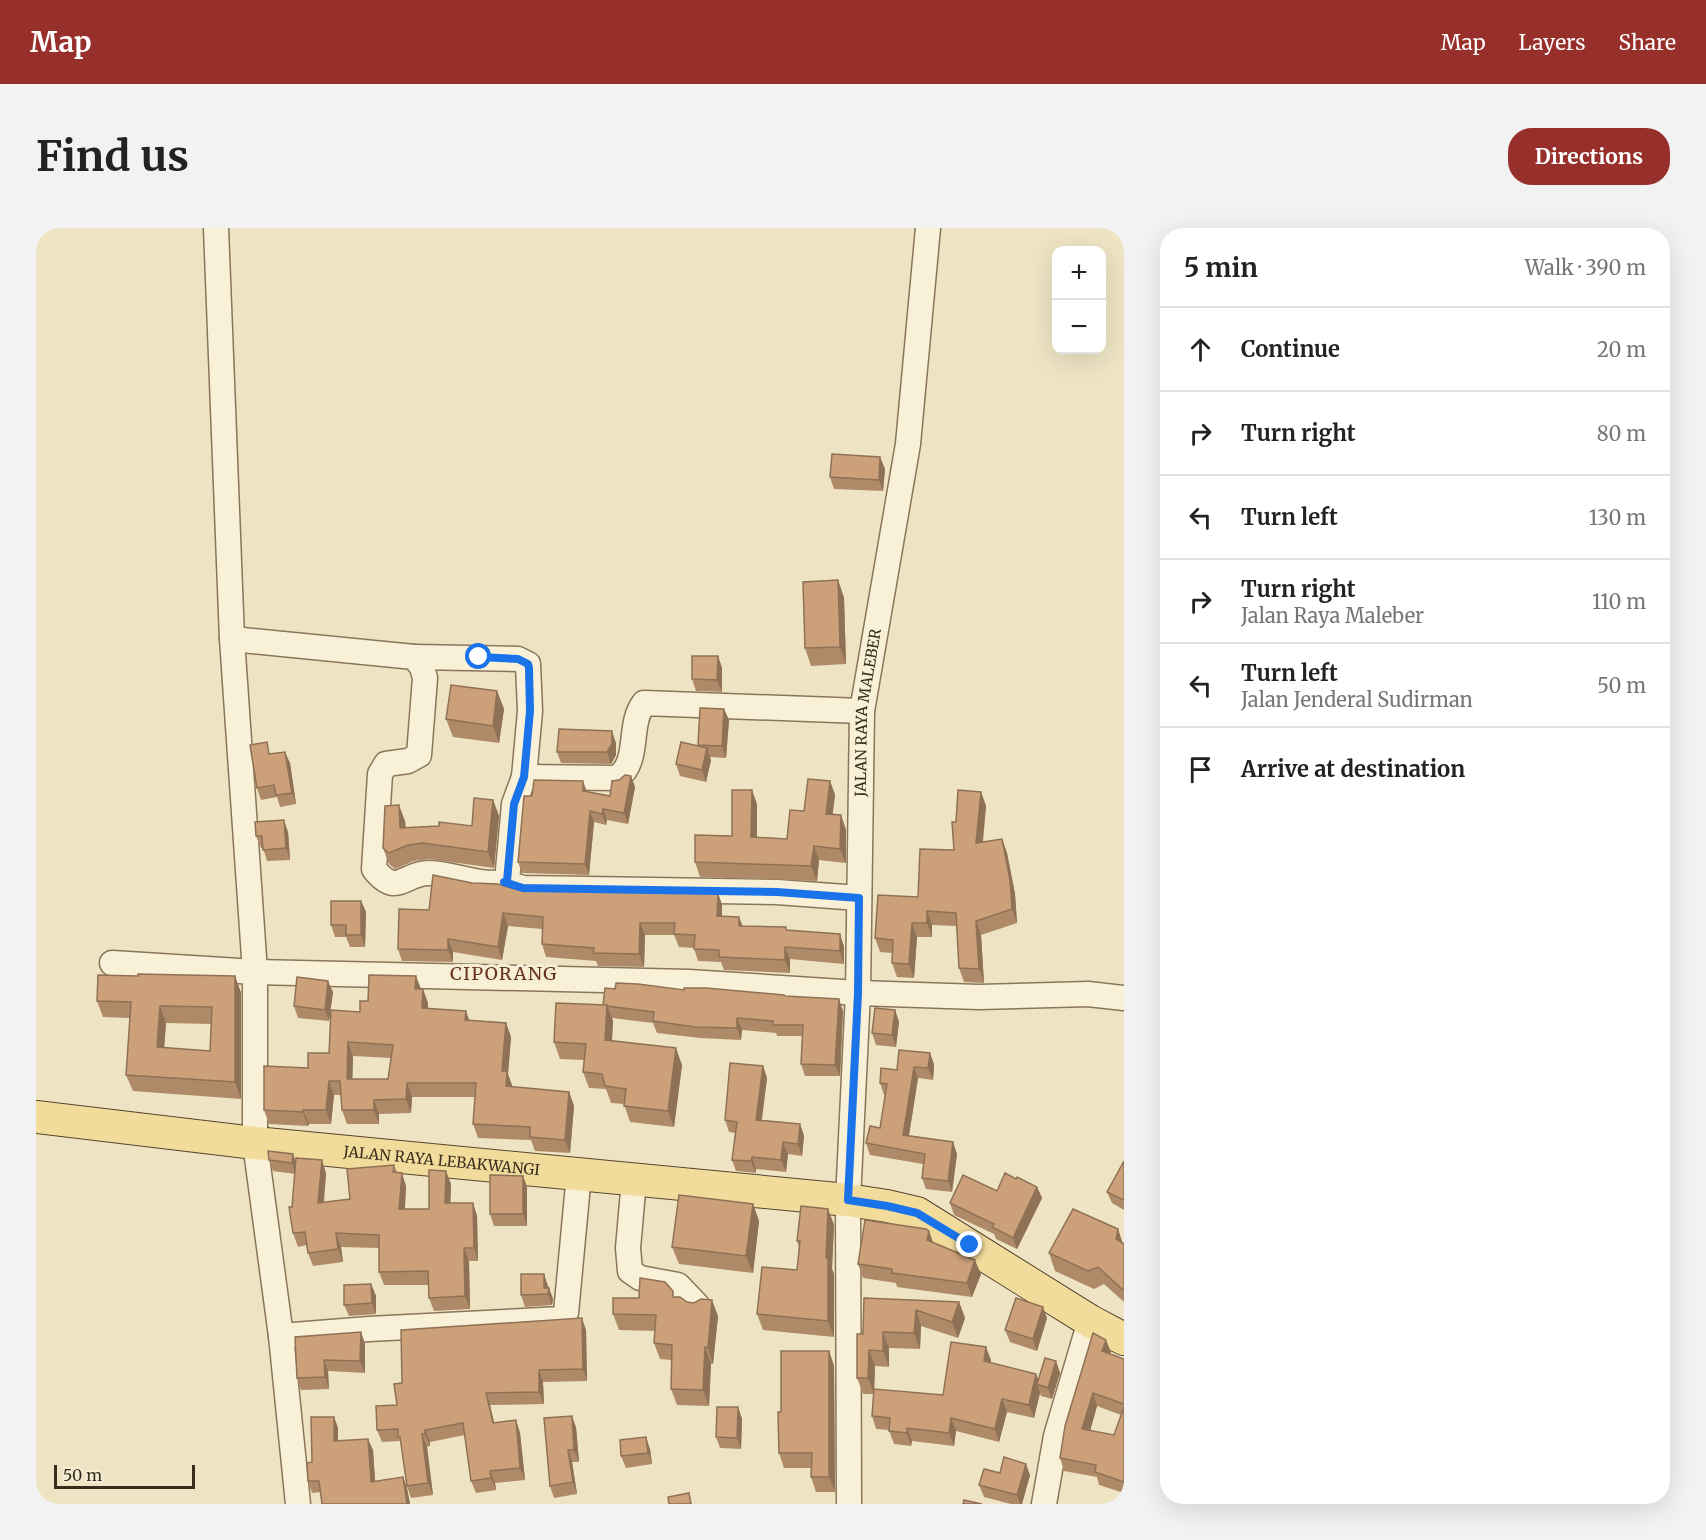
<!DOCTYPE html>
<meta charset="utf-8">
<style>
body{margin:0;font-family:Merriweather,serif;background:#f2f2f2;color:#222}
.controls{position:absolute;right:18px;top:18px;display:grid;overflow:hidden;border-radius:12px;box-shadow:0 6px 24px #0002}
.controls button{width:54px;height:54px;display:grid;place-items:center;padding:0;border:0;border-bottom:2px solid #e0e0e0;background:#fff;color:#222;font:30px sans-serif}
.scale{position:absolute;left:18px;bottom:15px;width:141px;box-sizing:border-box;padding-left:6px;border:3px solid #392d1e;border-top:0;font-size:16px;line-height:21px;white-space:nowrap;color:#392d1e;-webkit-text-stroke:4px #f5eed4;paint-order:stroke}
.stop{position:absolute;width:18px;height:18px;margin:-14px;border:4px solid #1a73e8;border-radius:50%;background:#fff}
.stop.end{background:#1a73e8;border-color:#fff;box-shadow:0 2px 6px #0008}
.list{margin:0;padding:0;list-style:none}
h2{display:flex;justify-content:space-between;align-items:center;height:78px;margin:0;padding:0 24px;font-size:26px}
h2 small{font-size:20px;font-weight:400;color:#767676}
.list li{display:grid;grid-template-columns:39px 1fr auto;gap:18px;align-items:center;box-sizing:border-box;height:84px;padding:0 24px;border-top:2px solid #e0e0e0}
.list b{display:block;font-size:22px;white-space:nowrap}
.list p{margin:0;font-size:20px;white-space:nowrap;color:#767676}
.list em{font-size:20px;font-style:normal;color:#767676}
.icon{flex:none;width:33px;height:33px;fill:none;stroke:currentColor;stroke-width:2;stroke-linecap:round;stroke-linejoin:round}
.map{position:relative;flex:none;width:1088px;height:1276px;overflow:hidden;border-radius:24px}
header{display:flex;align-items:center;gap:36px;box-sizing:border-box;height:84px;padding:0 30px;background:#97302b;color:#fff}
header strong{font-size:28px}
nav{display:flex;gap:33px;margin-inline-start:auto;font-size:21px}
.intro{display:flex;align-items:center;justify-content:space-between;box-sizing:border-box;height:144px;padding:0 36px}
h1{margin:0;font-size:42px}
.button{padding:15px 27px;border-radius:24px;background:#97302b;color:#fff;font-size:21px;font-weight:700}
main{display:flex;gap:36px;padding:0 36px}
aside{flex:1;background:#fff;border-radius:24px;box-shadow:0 6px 24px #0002}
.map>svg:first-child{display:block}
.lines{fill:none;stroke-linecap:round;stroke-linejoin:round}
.minor-casing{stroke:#89765a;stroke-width:27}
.major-casing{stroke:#56442f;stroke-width:34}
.minor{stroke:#f9f1d7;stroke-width:24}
.major{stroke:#f1dc9c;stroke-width:32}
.wall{fill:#af8a69;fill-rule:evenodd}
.shaded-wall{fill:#8f7155}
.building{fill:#cca17a;stroke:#8f7155;stroke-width:1.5;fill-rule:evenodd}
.route{stroke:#1a73e8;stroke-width:8}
.labels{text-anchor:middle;stroke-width:6;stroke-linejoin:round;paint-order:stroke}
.street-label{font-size:15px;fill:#392d1e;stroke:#f5eed4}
.quarter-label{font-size:18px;letter-spacing:1.5px;fill:#65311e;stroke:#f5eed4}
</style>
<header>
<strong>Map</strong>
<nav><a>Map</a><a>Layers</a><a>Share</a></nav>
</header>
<div class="intro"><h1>Find us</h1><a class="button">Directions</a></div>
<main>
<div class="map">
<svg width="1088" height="1276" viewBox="0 0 1088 1276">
<rect width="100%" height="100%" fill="#eee4c4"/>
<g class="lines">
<g class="minor-casing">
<g id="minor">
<path d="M180,0L196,411L219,744V915L245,1108L262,1276"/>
<path d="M196,411L378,429L386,439L389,450L383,527L372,533L350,536L344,546L338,641C343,647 349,654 357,655C367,656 377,645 392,645C418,645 446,660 471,653L478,576L488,549L581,550C605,533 591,497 608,475L826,483"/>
<path d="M378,429L482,431L492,436L494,483L488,549"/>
<path d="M468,654L487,660L741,664L823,670"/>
<path d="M76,735L219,744L653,754L822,765L943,769L1052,766L1088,770"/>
<path d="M598,952L592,1020L594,1043L604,1050L642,1057L661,1077"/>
<path d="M245,1108L333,1101L525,1091L530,1085L543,946"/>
<path id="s1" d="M813,1276L812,972L822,765L826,483L872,216L892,0"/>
<path d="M1008,1276L1020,1208L1054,1093"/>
</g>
</g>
<g class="major-casing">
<g id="major">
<path id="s2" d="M0,889L219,915L812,972L851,978L881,985L1054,1093L1088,1111"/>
</g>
</g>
<use href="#minor" class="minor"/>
<use href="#major" class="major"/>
</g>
<path class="wall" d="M844,229L849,241L847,263L798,261L794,249Z
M802,352L808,370L810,436L775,438L769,420Z
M682,428L686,440V464L660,463L656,451Z
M461,463L468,481L463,515L417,509L410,491Z
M688,481L693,492L690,530L674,529L675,532L670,554L644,548L640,536L663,518L662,517Z
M580,515V527L575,536L525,535L521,524Z
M235,526L254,535L260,576L244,579L241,569L225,572L221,560Z
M595,548L599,559L592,596L571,592L570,597L558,594L553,647L486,645L482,634L496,568L551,564L574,568L583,552Z
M794,553L799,567L796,587H805L810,602V635L783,632L781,653L664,649L659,634L696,608L721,576V610L751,611L768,583Z
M945,564L950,578L947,614L966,611L971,625L979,666L981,695L945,707L948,755L928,754L923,740L921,698L896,697V709H881L878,750L861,749L856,735V725L844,724L839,710L882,669L918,622L920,594Z
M457,572L463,588L458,640L393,631L378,633L359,641L353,636L347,620L369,593L370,600L436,598Z
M252,604L254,632L231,633L227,620H225L220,608Z
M436,655L482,662L682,665L686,677V688L706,698L751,703L804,706L808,719V736L754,731V745L688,742L685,734L662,733L658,720L643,719L638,707H609L608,739L562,738L560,733L510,729L506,716V701L472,698L466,732L417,724V734L366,733L362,721L393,682Z
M325,673L330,684L329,719H314L310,709H299L295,697Z
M102,748H199L205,765V871L97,863L90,847L94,790L67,789L61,773ZM130,795L175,796L174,823L128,820Z
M380,748L385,761L392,775V781L433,792L470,795L475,809L472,846L476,859L533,864L538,878L534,925L499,923L495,912L442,910L437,896L439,869H376L375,885L343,886V896H311L306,882L305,867H298L295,896H273L272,898L233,896L228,882L272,840L293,825L332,773ZM317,828L355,830L352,851H316Z
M579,761L648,762L749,768L807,783L804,848H769L765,836L766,808H741L740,805L706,802L705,812L664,810L621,805L617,795L576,790L577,793L576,813L646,837L638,899L594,894L588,876L575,875L570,861L553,860L547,844L548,832L524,831L518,814L567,777Z
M297,764L293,793L262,790L258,778Z
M859,782L863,794L860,819L840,817L836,805Z
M863,822L898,836L897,852L882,850L873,908L921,926L916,964L890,961L886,950L887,936L834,927L830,915L844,900L849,867H848L844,855L861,842Z
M727,838L731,850L726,892L764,896L768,908L766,928L752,926L750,944L720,941V945L700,943L696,932L699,905L693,904L689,892Z
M233,932L260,933L286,932L290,946L288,975L314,971L358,937L361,944L370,958L369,981H393L415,956L414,975H437L441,988L442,1033H433L434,1081L398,1083L393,1070V1057H348L343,1044V1020L305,1019L307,1034L277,1038L272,1025L271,1017L262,1019L257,1005L256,979L259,946L237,943Z
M1088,933V982L1076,975L1071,964Z
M487,948L491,959V998H458L454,986Z
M980,951L1001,959L1006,970L981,1021L960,1011L958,1006L918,987L914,975L961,963Z
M717,976L723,993L717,1045L643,1036L636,1019Z
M792,981L798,997L796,1041L798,1046V1109L727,1102L721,1086L761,1042L763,1019L761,1013Z
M1082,1001L1086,1015L1088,1016V1074L1068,1056L1058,1061L1019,1043L1013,1025Z
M897,1014L945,1046L936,1069L861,1059L860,1055L827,1050L822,1036Z
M335,1056L340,1068V1086L313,1088L308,1077Z
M512,1058L517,1071L516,1077L489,1079L485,1067Z
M639,1069L682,1088L677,1136H675L673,1178L641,1177L635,1161V1132L624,1131L618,1115L619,1103L583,1102L577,1086L603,1070Z
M828,1070L923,1074L929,1090L922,1110L885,1098L884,1121L853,1120V1139L839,1138L838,1166L907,1167L955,1132V1135L1000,1146L1002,1151L1020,1133L1024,1145L1016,1171L1005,1168L1004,1165L998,1190L971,1184L963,1214L920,1203L918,1218L876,1213L875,1218L858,1216L853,1202L840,1201L836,1188L838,1166H827L821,1150L827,1106Z
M1011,1090L1001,1123L974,1114L969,1102Z
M550,1102L551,1153L507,1154L508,1176L454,1177L458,1195L480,1192L484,1205L489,1252L459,1255L460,1262L440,1265L435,1253L429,1207L394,1214V1218L391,1219L397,1267L375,1270L371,1258L365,1217L364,1213L346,1214L341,1202L361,1177L366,1155Z
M325,1104L329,1116V1145L292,1143L293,1161L265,1162L261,1150Z
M793,1123L798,1138L799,1264H780L775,1249V1240H748L743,1225L745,1184Z
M1075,1124L1074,1126L1088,1131V1265L1063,1257L1061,1249L1028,1243L1024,1230ZM1061,1178L1085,1187L1078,1207L1054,1203Z
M702,1179L706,1191L705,1221L684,1220L680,1209Z
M298,1189L302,1200V1213L337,1222L339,1253L367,1249L371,1260L374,1276H286L285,1264L276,1265L272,1253L276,1234Z
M540,1199L543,1234H536L541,1266L518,1270L514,1258Z
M614,1221L616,1236L590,1240L585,1228Z
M964,1245L994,1247L986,1276H975L948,1269L943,1257Z"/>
<path class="shaded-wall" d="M844,229L849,241L847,263L843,252Z
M802,352L808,370L810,436L804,419Z
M682,428L686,440V464L681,452Z
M461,463L468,481L463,515L457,498Z
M688,481L693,492L690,530L686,518Z
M576,503L580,515V527L575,536L571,524Z
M671,520L675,532L670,554L666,542Z
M249,524L254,535L260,576L256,565Z
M595,548L599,559L592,596L588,585Z
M547,553L551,564L547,563Z
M794,553L799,567L795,600L790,586Z
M716,562L721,576V624L715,609Z
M945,564L950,578L945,629L940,615Z
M457,572L463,588L458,640L452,624Z
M363,577L369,593L370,616L364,600Z
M567,581L571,592L570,597L566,586Z
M554,583L558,594L553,647L549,636Z
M805,587L810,602V635L804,621Z
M248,592L252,604L254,632L250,620Z
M966,611L971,625L979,666L981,695L976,681Z
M778,618L783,632L781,653L775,638Z
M682,665L686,677V701L681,688Z
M325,673L330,684L329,719L325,707Z
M891,683L896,697V709L891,695Z
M467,685L472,698L466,732L462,719Z
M703,689L708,701L703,698Z
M940,693L945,707L948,755L943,741Z
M604,695L609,707L608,739L603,726Z
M876,695L881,709L878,750L873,736Z
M804,706L808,719V736L804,723Z
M412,711L417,724V734L412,722Z
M749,719L754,731V745L749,732Z
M199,748L205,765V871L199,854Z
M380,748L385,762L379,761Z
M292,753L297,764L293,793L289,782Z
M387,761L392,775L391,794L386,780Z
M803,771L807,783L804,848L799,837Z
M571,777L577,793L575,828L569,812Z
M124,778L130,795L127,836L121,819Z
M859,782L863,794L860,819L856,807Z
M430,783L435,797L429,792Z
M701,790L706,802L705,812L701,800Z
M470,795L475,809L472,846L476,857L475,872L466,843Z
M312,814L317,828L316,865L311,851Z
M640,820L646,837L638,899L632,883Z
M894,825L898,836L897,852L892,840Z
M727,838L731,850L724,903L720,892Z
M878,839L882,850L871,919L867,907Z
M293,853L298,867L295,896L290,882Z
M371,855L376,869L375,885L370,871Z
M533,864L538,878L534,925L529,912Z
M338,872L343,886V896L338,882Z
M267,882L273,896L272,898L267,884Z
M764,896L768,908L766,928L762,916Z
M747,914L752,926L750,944L745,932Z
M917,914L921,926L916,964L912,953Z
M257,926L261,937L260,946L256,935Z
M716,929L720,941V945L715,933Z
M286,932L290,946L286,989L282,975Z
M410,943L415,956L414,989L409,975Z
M366,945L370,958L368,994L363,981Z
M487,948L491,959V998L487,986Z
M1001,959L1006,970L981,1021L977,1010Z
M437,975L441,988L442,1033L438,1020Z
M717,976L723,993L717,1045L710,1028Z
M792,981L798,997L796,1041L798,1046V1109L792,1093L790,1030Z
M1082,1001L1088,1019L1080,1011Z
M893,1003L898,1017L891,1012Z
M300,1005L305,1019L307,1034L302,1021Z
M428,1020L433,1033L434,1081L429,1068Z
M939,1032L945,1046L936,1069L931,1055Z
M508,1046L512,1058V1066L508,1060Z
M335,1056L340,1068V1086L336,1075Z
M513,1060L517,1071L516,1077L512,1066Z
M676,1072L682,1088L677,1136L672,1120Z
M923,1074L929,1090L922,1110L916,1094Z
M1007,1079L1011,1090L1001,1123L997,1111Z
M880,1082L885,1098L884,1121L878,1105Z
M546,1090L550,1102L551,1153L547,1141Z
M325,1104L329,1116V1145L324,1133Z
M847,1104L853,1120V1139L847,1123Z
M1070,1112L1075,1124L1070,1136L1066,1123Z
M669,1119L675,1136L673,1178L667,1162Z
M950,1119L955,1132L953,1146L948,1133Z
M833,1122L839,1138L838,1166L832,1150Z
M793,1123L798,1138L799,1264L793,1249Z
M288,1132L292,1143L293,1161L289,1149Z
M1020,1133L1024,1145L1016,1171L1012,1160Z
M503,1142L507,1154L508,1176L503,1164Z
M1000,1146L1005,1158L1001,1156L1004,1165L998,1190L993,1177Z
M450,1165L454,1177L461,1207L457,1195Z
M1057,1165L1061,1178L1051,1214L1046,1201Z
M966,1171L971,1184L963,1214L959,1201Z
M702,1179L706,1191L705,1221L701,1210Z
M536,1188L540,1199L543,1234L538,1222Z
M298,1189L302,1200V1225L298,1213Z
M915,1190L920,1203L918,1218L913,1205Z
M480,1192L484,1205L489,1252L484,1240Z
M871,1200L876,1213L875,1218L871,1205Z
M389,1202L394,1214V1218L389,1206Z
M386,1206L391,1219L397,1267L392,1255Z
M610,1209L614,1221L616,1236L612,1225Z
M332,1211L337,1222L340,1266L335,1254Z
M532,1222L536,1234L541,1266L537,1254Z
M990,1236L994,1247L986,1276H984L981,1267Z
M454,1243L459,1255L460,1262L455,1250Z
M367,1249L371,1260L374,1276H371Z"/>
<path class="building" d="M796,226L844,229L843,252L794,249Z
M802,352L804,419L769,420L767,354Z
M656,428H682L681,452L656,451Z
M415,457L461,463L457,498L410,491Z
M664,480L688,481L686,518L662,517Z
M523,501L576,503V516L571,524H521Z
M231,514L233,526L249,524L256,565L240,567L238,557L221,560L214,517Z
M645,514L671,520L666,542L640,536Z
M589,547L595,548L588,585L567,581L566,586L554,583L549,636L482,634L488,568H496L498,552L547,553V563L574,568L576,553L583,552Z
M772,551L794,553L790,586L805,587L804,621L778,618L775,638L659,634V607L696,608V562H716L715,609L751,611L754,582L768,583Z
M922,562L945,564L940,615L966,611L974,652L976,681L940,693L943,741L923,740L920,685L891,683V695H876L873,736L856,735L857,712L839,710L842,667L882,669L884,621L918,622L916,594H920Z
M438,570L457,572L452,624L387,615L372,617L353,625L347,620L349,578L363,577L364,600L403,598V594L436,598Z
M248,592L250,620L227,622L226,608H220L219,594Z
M397,647L436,655L462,656L482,662L682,665L681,688L703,689V698L750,699V702L804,706V723L749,719V732L683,729V722L658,721L659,707L638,706L639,695H604L603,726L557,725L558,720L506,716L507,689L467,685L462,719L412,711V722L362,721L363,681L393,682Z
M295,673H325V707H310V697H295Z
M102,746L199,748V854L90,847L95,774L61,773L62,747L102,748ZM124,778L176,779L174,823L121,819Z
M333,747L380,748L379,761H387L386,780L430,783L429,792L470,795L466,843H471L470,858L533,864L529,912L494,909V899L437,896L440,855H371L370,871L338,872V882H306L304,853H293L290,882H267V884L228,882V838L272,840V825H293L295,782L324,784V773H332ZM312,814L357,817L352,851H311Z
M261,749L292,753L289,782L258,778Z
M580,755L602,756L648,762V760H670L748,767L749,768L803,771L799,837L765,836L767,797H737V793L701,790V800L659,799L617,793L618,784L571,778V777H567L569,760L579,761Z
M520,775L571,777L569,812L640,820L632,883L588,878L590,861L569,858L566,846L547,844L550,816L518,814Z
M839,780L859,782L856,807L836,805Z
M863,822L894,825L892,840L878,839L867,907L917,914L912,953L886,950L889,926L830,915L834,898L844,900L851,856L844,855L845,840L861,842Z
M694,835L727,838L720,892L764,896L762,916L747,914L745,932L716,929L715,933L696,932L701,894L689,892Z
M232,923L257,926L256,935L233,932Z
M260,930L286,932L282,975L314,971L311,941L358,937L357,944L366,945L363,981H393V942L410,943L409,975H437L438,1020H428L429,1068L393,1070L392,1043L343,1044V1007L300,1005L302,1021L272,1025L269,1004L257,1005L253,979H256Z
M1088,933V972L1071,964Z
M969,945L980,951L981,949L1001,959L977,1010L956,999L958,996L914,975L927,947L961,963Z
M454,947L487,948V986H454Z
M643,967L717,976L710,1028L636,1019Z
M765,978L792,981L790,1030H792V1093L721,1086L726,1039L761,1042L764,1013H761Z
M1037,981L1082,1001L1080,1011L1088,1016V1061L1087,1062L1062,1039L1052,1043L1013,1025Z
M829,992L890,1001L893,1003L891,1012L939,1032L931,1055L856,1045V1041L822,1036Z
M485,1046H508V1060H513L512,1066L485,1067Z
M604,1050L629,1054L637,1063V1069H644L651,1074L658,1075L665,1071L676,1072L672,1120L669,1119L667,1162L635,1161L636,1117L618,1115L620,1087L577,1086V1070H603Z
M335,1056L336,1075L308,1077V1057Z
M828,1070L923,1074L916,1094L880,1082L878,1105L847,1104V1123L833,1122L832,1150H821V1106H827Z
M980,1070L1007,1079L997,1111L969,1102Z
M546,1090L547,1141L503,1142V1164L450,1165L457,1195L480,1192L484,1240L454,1243L455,1250L435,1253L427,1195L389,1202V1206H386L392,1255L371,1258L364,1209H362V1201L341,1202L340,1178L361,1177L358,1156L366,1155L365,1102Z
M325,1104L324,1133L288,1132L289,1149L261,1150L259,1109Z
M1057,1105L1070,1112L1066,1123L1088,1131V1176L1057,1165L1046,1201L1078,1207L1088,1179V1254L1059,1244L1060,1237L1024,1230L1029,1198Z
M915,1114L950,1119L948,1133L1000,1146L993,1177L966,1171L959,1201L915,1190L913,1205L871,1200V1205L853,1203L854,1190L836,1188L838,1161L907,1167Z
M745,1123H793V1249H775L776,1225H743L742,1184H745Z
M1009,1130L1020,1133L1012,1160L1001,1156Z
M681,1179H702L701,1210L680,1209Z
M536,1188L538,1222H532L537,1254L514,1258L508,1190Z
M275,1189H298V1213L332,1211L335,1254L367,1249L371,1276H286L283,1253H272L271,1235L276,1234Z
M610,1209L612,1225L585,1228L584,1212Z
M968,1229L990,1236L981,1267L943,1257L948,1241L964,1245Z
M653,1265L655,1276H633L632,1269Z
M928,1272L946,1276H927Z"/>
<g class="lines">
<path class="route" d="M443,429L482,431L492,436L493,440L494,483L488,549L478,576L471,653L468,654L487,660L741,664L823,670L822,765L812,972L851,978L881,985L934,1017"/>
</g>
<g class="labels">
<g class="street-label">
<text dy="5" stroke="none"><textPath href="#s1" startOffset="792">JALAN RAYA MALEBER</textPath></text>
<text dy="5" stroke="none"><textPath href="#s2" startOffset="408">JALAN RAYA LEBAKWANGI</textPath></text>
</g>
<g class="quarter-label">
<text x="468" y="752">CIPORANG</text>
</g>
</g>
</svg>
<div class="controls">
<button>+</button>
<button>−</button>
</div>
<div class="scale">50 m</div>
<div class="stop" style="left:443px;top:429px"></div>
<div class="stop end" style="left:934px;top:1017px"></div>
</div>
<aside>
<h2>5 min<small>Walk · 390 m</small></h2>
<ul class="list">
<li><svg class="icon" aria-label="ahead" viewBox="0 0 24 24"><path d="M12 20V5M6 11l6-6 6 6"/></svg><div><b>Continue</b></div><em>20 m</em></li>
<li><svg class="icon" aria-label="right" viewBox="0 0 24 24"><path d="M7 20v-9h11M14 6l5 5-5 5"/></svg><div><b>Turn right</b></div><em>80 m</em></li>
<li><svg class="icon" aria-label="left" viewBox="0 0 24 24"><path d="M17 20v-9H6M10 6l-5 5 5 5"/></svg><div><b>Turn left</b></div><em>130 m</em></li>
<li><svg class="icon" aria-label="right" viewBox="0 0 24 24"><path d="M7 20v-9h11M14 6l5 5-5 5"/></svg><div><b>Turn right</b><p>Jalan Raya Maleber</p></div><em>110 m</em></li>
<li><svg class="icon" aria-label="left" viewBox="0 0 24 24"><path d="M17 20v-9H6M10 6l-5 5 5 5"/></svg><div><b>Turn left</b><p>Jalan Jenderal Sudirman</p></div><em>50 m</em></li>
<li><svg class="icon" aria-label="arrive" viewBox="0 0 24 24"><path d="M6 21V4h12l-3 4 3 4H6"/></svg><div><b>Arrive at destination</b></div></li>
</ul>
</aside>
</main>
